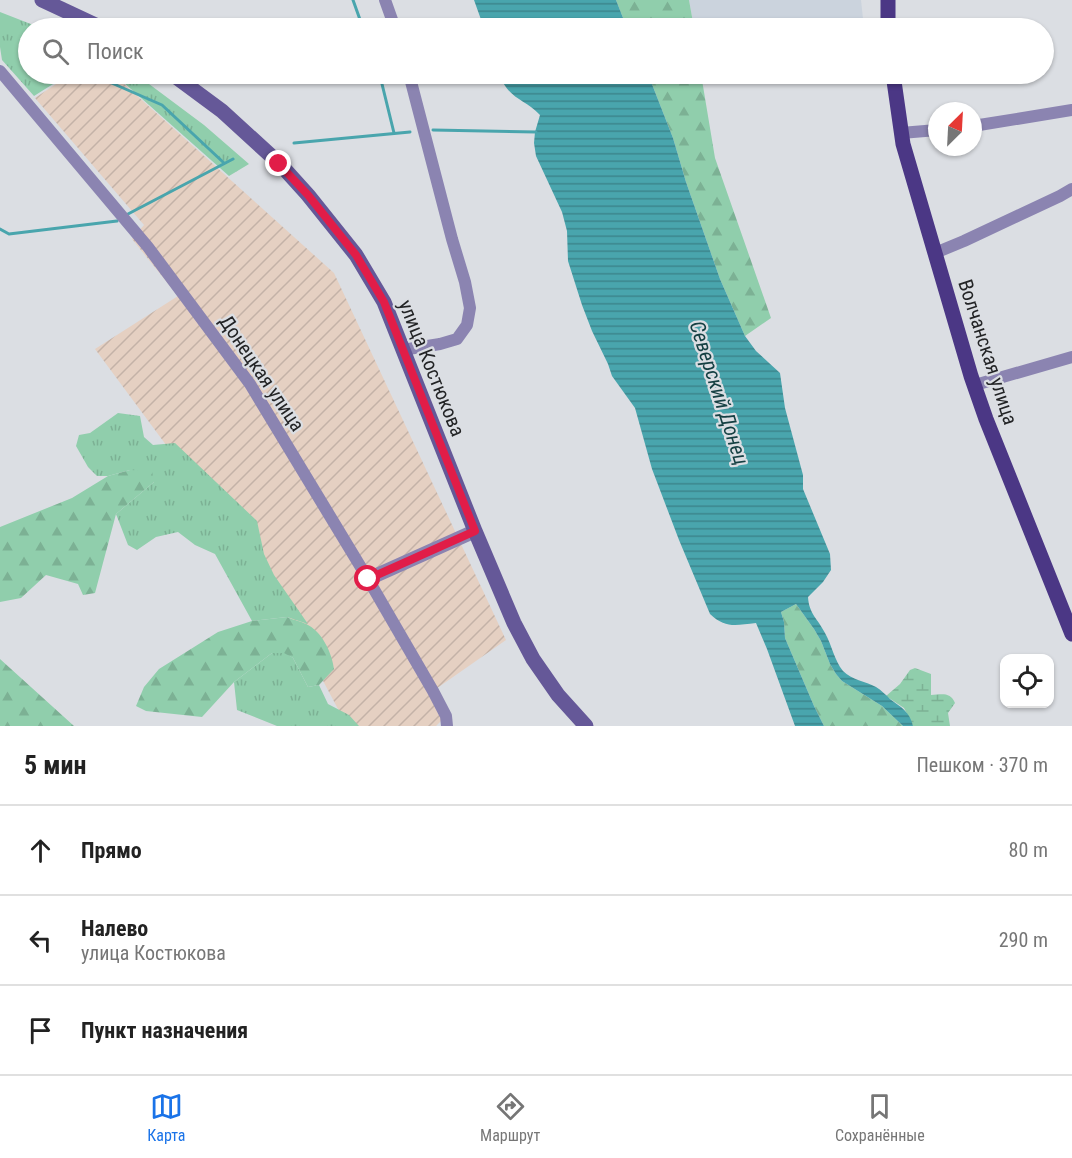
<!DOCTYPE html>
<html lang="ru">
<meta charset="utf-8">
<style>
body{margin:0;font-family:"Roboto Condensed",sans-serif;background:#f2f2f2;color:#222}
.controls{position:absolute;right:18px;bottom:18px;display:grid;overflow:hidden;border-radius:12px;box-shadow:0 2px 4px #0004}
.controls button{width:54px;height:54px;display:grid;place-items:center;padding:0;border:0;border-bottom:2px solid #e0e0e0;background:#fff;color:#222;font:30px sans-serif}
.compass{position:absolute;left:928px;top:102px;width:54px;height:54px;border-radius:50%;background:#fff;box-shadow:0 2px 4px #0004;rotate:24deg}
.stop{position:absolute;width:18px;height:18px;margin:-14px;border:4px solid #e11d48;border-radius:50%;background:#fff}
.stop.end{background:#e11d48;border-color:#fff;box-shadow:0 2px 6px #0008}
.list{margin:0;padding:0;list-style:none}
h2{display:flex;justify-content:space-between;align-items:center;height:78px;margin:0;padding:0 24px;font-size:26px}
h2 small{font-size:20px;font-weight:400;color:#767676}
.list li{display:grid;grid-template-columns:39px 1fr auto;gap:18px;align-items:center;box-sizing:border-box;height:90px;padding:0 24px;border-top:2px solid #e0e0e0}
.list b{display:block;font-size:22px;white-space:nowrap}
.list p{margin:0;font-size:20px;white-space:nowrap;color:#767676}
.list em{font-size:20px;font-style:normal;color:#767676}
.icon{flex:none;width:33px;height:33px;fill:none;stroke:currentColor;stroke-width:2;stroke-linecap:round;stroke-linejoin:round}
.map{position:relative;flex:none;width:1072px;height:726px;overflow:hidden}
.search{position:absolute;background:#fff;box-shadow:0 2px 4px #0004;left:18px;right:18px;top:18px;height:66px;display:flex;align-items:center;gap:15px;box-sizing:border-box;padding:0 21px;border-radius:33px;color:#767676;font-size:22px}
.sheet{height:348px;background:#fff}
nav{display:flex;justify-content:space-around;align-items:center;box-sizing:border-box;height:84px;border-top:2px solid #e0e0e0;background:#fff;font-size:16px;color:#767676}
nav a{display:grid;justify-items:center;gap:3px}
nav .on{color:#1a73e8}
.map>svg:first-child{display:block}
.built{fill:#cbd3dd}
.industrial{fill:url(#industrial-furrows)}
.grass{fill:url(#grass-tufts)}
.forest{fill:url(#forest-firs)}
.wetland{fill:url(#wetland-marsh)}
.water{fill:url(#water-rules)}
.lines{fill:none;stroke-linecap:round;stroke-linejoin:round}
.stream{stroke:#49a5ad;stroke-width:3}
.minor{stroke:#8b84b1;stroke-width:12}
.tertiary{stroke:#8b84b1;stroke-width:14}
.secondary{stroke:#655898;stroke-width:15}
.primary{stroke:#4b3785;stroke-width:15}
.route{stroke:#e11d48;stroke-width:8}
.labels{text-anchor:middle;stroke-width:4.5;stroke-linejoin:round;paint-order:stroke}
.street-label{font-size:20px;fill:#232426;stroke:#dbdee3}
.water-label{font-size:21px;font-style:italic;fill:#154043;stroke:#dbdee3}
</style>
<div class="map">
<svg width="1072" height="726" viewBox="0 0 1072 726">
<defs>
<pattern id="industrial-furrows" width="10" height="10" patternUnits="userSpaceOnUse" patternTransform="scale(1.5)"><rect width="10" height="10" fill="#e5d0c2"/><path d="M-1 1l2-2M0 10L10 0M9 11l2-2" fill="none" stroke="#c4b2a7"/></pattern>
<pattern id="grass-tufts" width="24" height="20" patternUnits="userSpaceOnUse" patternTransform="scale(1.5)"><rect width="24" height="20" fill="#90ceac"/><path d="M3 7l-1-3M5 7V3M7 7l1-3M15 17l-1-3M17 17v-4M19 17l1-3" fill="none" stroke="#7cb194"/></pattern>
<pattern id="forest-firs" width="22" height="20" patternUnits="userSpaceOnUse" patternTransform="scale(1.5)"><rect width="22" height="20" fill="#90ceac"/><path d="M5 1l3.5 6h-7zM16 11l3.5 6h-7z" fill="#7cb194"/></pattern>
<pattern id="wetland-marsh" width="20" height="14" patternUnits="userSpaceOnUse" patternTransform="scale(1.5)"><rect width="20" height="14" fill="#90ceac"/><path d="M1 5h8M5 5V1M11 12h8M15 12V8" fill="none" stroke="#7cb194"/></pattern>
<pattern id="water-rules" width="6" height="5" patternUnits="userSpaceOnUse" patternTransform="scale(1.5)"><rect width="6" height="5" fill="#49a5ad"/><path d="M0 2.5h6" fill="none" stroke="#3c868d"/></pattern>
</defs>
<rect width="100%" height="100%" fill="#dbdee3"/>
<path class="built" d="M689,0H861L864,28H694Z"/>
<path class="industrial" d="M71,74H113L334,273L506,640L433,691L446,716L436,726H347L227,500L172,453L95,349L178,296L132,239L144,225L35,98Z"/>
<path class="grass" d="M0,12L41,28H28V74H69L34,96L2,60L0,47Z
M114,74H133L141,78L204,125L249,164L229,176Z
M118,413L140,416L144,437L153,445L175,443L257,521L264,554L274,575L308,624L287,617L252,621L215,554L195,545L178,532L156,537L137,550L128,545L116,514L154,482L130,470L108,476H97L88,467L76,446L79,435L90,433Z
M284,652L293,658L308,687L319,685L328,704L349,715L359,726H277L237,710L234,682L272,653Z"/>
<path class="forest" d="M616,0H689L694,28H627Z
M648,74H701L715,158L771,318L745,336L720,279L686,182L673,138Z
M130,470L152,471L154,482L116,514L95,593L83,595L78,584L46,575L21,598L0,602V527L72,498L108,476Z
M796,604L814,629L821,641L830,664L836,674L842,681L882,706L903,726H824L814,706L785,638L784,622L781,612Z
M287,617C293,620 300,621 306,624C322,631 332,653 334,669L319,685L308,687L293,658L284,653H272L234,682L202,717L146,711L136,706L144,687L159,669L218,632L252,621Z
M0,659L74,726H0Z"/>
<path class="wetland" d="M915,668L931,674V695C942,694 951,692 955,703L948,713L950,726H913L904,708L886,696L900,684L910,670Z"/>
<path class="water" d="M474,0H616L627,28H484Z
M499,74H648L673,138L686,182L720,279L745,336L756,351L780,373L785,408L803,475V489L830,554L831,570L823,582L808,597C809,614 818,619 825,633C832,645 834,660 843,671C852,680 865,681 876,687C881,690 886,695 890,699C901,707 910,712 913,726H903L882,706L842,681L836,674L830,664L821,641L814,629L796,604L781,612L784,622L785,638L814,706L824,726H795L767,649L756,623C736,625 726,629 710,614L679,540L652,469L635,408L612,376L608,364L592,331L582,305L568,261L567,231L562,212L536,156L534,143L535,132L540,115C524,98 509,100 499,74Z"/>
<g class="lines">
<path class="stream" d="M353,0L363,28
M91,74L162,105L224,163
M382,84L394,133
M433,130L536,132
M294,143L410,132
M128,214L233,159
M0,229L9,234L117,221"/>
<path class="minor" d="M385,0L395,28
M0,71L148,247L250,384L368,579L433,691L446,716L447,726
M973,126L1072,110
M901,133L937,130
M935,253L964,241L1060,196L1072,189
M402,350L440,344L457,339L467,325L470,308L465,282L452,239L409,74
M975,385L1072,357"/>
<path class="tertiary" d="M368,579L475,531"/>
<path class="secondary" d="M42,0L102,28
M172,74L222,111L280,164L308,195L356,255L384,302L475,531L514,623L533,659L558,695L586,726"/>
<path class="primary" d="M888,0V28
M893,74L903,144L971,376L986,419L1072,634"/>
</g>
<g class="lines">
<path class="route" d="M279,164L308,195L356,255L384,302L475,531L368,579"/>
</g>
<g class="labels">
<g class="street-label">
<text transform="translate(988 352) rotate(72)" y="7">Волчанская улица</text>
<text transform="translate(432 368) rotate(68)" y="7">улица Костюкова</text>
<text transform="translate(262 373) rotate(56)" y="7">Донецкая улица</text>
</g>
<g class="water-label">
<text transform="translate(719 393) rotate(72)" y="7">Северский Донец</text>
</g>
</g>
</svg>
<div class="controls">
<button><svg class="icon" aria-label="locate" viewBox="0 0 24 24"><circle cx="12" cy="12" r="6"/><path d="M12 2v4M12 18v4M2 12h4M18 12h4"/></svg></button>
</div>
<svg class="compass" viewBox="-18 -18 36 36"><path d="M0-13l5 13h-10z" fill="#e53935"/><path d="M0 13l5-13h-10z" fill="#767676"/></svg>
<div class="stop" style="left:368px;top:579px"></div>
<div class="stop end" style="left:279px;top:164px"></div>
<div class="search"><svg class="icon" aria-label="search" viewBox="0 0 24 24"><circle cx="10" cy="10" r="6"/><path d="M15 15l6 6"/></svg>Поиск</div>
</div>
<section class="sheet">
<h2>5 мин<small>Пешком · 370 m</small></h2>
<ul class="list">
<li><svg class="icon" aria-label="ahead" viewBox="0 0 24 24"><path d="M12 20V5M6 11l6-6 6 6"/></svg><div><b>Прямо</b></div><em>80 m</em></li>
<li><svg class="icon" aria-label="left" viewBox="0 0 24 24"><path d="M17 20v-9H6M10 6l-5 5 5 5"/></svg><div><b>Налево</b><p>улица Костюкова</p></div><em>290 m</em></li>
<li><svg class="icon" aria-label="arrive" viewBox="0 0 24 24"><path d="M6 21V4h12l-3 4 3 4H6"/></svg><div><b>Пункт назначения</b></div></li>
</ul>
</section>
<nav>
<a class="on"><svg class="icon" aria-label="map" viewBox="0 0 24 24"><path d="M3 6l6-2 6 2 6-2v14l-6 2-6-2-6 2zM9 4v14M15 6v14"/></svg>Карта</a>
<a><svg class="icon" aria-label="directions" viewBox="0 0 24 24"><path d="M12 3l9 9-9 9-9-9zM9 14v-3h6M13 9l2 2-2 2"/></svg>Маршрут</a>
<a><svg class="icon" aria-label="saved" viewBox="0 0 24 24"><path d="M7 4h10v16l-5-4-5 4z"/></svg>Сохранённые</a>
</nav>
